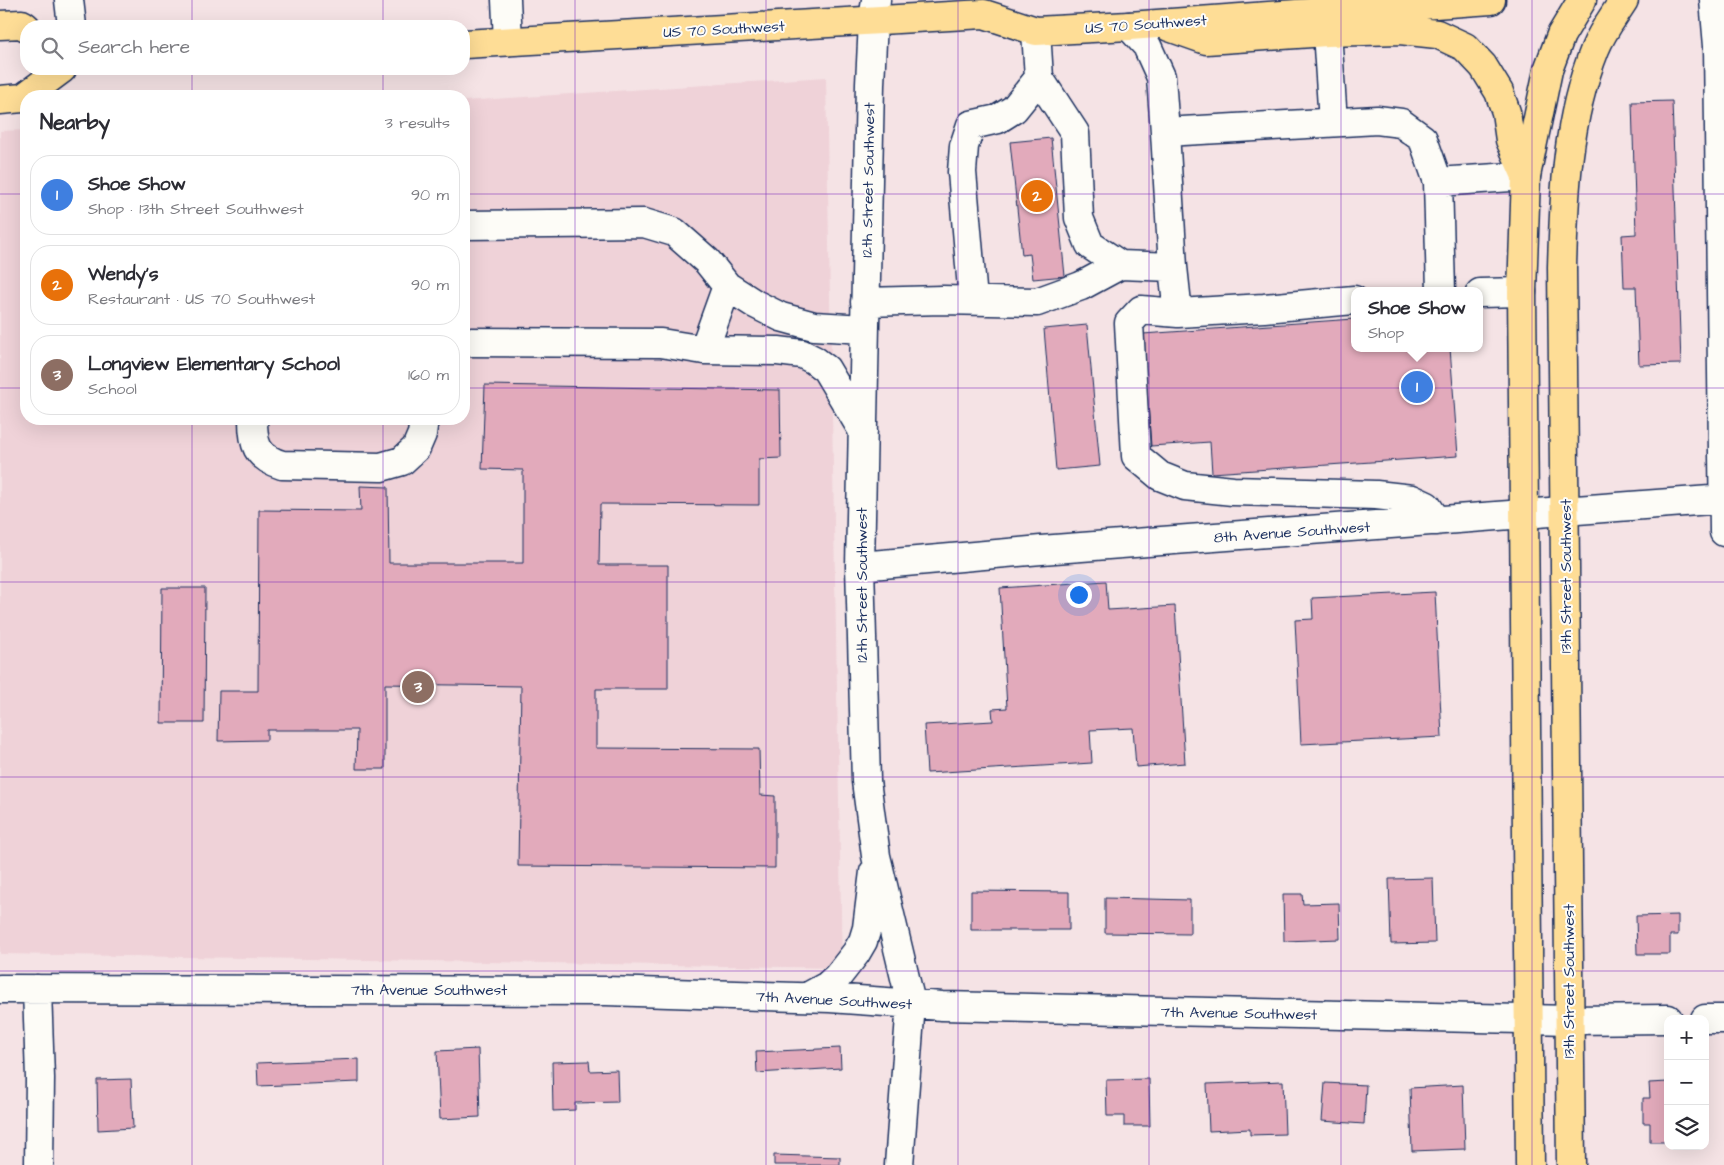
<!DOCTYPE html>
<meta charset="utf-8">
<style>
body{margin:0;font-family:"Architects Daughter",sans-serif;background:#f2f2f3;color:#2b2b33}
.controls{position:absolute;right:15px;bottom:15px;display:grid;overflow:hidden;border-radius:10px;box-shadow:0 5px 20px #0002}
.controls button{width:45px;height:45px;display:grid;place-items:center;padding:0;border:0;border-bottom:1px solid #e1e1e2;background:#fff;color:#2b2b33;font:25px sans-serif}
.you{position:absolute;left:1078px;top:594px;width:18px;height:18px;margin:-12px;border:4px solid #fff;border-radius:50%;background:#1a73e8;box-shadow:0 0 0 8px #1a73e833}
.badge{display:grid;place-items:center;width:32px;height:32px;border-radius:50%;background:#d1495b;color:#fff;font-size:16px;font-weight:700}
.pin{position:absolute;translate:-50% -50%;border:2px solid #fff;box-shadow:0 1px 5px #0006}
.popup{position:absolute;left:1351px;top:287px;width:132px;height:65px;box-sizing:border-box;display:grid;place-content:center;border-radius:10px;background:#fff;filter:drop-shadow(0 1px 4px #0005);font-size:16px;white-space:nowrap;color:#7c7c81}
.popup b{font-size:19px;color:#2b2b33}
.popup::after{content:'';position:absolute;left:50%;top:100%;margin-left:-10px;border:10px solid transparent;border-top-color:#fff}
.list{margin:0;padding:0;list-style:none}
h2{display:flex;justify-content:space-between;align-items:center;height:65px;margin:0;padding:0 20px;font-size:21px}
h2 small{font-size:16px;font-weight:400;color:#7c7c81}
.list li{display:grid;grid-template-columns:32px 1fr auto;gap:15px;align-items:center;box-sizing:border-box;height:80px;margin:0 10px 10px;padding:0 10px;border:1px solid #e1e1e2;border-radius:20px}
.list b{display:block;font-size:19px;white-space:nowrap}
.list p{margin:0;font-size:16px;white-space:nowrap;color:#7c7c81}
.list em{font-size:16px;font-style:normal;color:#7c7c81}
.icon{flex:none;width:28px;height:28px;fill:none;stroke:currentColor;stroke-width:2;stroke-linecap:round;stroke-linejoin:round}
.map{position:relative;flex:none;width:1724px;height:1165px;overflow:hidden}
.search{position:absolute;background:#fff;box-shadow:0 5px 20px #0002;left:20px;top:20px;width:450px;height:55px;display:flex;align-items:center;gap:12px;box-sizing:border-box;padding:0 18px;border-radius:20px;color:#7c7c81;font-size:19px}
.panel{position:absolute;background:#fff;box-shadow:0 5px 20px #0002;left:20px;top:90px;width:450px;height:335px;border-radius:20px}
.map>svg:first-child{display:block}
.built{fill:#efd2d8}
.building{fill:#e2aabb;stroke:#1b2f5e}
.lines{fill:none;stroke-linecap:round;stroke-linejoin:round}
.minor-casing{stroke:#1b2f5e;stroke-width:31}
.major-casing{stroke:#1b2f5e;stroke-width:31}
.minor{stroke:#fdfcf7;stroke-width:28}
.major{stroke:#fedd96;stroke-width:28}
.grid{fill:none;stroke:#7b2cbf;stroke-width:1;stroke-opacity:0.55}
.labels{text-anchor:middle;stroke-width:4;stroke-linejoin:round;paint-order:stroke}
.street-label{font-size:15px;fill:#1b2f5e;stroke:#fdfcf7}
</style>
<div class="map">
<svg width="1724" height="1165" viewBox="0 0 1724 1165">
<rect width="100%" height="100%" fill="#f5e3e5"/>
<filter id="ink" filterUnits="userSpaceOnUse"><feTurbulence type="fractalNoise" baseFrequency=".02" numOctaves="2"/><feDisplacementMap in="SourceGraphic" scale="10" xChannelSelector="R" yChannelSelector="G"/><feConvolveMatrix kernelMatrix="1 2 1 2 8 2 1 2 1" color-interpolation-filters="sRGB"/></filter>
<g filter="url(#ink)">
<path class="built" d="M826,77L842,968L0,954V131L26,130V419H464V101Z"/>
<path class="building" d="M1672,101L1681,364L1639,365L1636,287H1624L1622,235L1636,234L1632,102Z
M1051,138L1065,276L1033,279L1030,254L1022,255L1010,142Z
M1354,319V348H1450L1458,456L1212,473L1210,442L1151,446L1143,334Z
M1087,325L1100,466L1056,470L1044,329Z
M485,385L780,390L781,458L759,459V505L600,504L599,565H668V689H596V748L759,749L760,795L775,796V868L518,866L521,686L385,684V769H356L357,730H267V740L218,741L219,691H258L259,510L361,511L360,486L388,487L389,563H523V470L482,469Z
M1106,581L1108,610L1175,606L1185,763L1136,767L1133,728L1090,730L1092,763L927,773L924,725L993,721L992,709L1007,708L1000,588Z
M162,588H205L204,723H161Z
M1435,592L1442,737L1301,744L1295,620L1313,619L1312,598Z
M1433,878L1435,943L1391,944L1389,879Z
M971,891L1069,892V930H971Z
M1283,894H1302L1303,904L1339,903L1340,939L1284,941Z
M1105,898L1190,900V934L1105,933Z
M1678,915V935H1670V954H1637L1636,916Z
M840,1048L841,1068L757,1073L756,1052Z
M478,1049L480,1117L440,1119L437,1051Z
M359,1059V1082L258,1086L257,1063Z
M589,1061L590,1071L617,1070L618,1102L575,1103V1110L553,1111L552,1062Z
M131,1079L133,1128L98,1130L97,1080Z
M1149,1079L1150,1126H1124V1116H1107L1106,1080Z
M1283,1081L1285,1134L1250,1135V1129L1209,1131L1207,1084Z
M1668,1082V1142H1650V1123H1643V1098H1650L1649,1083Z
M1325,1083L1366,1085L1364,1124L1322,1121Z
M1463,1085L1465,1149L1412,1151L1410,1088Z
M774,1155L840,1157V1165H774Z"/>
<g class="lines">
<g class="minor-casing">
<path id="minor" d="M69,0L72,26
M506,0L508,41
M876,0L873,21L870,84L860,566L866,781L876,856L911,1003L899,1165
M1714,0L1718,46L1724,532
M1129,26L1147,46L1161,77L1165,132L1377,120L1401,123L1423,139L1438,182L1526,176
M1036,31L1039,78L1075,133L1079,218L1090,245L1120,265L1173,267
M1327,32L1333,122
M1165,132L1173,267L1178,313L1264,308L1354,300
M1438,182L1441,291
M464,225L644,223L674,232L707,261L727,286L755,304L781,317L814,326L864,329
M1480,293L1522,292
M973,300L962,172L964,146L971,125L998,119L1014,109L1039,78
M865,302L942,300L1037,302L1081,286L1120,265
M1178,313L1141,310L1129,323L1136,456L1160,476L1185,486L1233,491L1376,495L1412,499L1427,506L1437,521
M464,342L661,343L704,350L778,351L802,354L814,360L826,369L863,431
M704,350L727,286
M253,419C253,444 256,457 282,465L381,467L402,461L416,448L422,434L424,419
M860,566L1041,550L1724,499
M0,989L606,991L830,998L942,1006L1569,1020L1668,1019
M37,989L40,1078L39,1165
M807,997L827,986L838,976L856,953L863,941L867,928L874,872
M1705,1019H1724"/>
</g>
<g class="major-casing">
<path id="major" d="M0,25L22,24L26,27
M1169,27L1206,40L1327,32L1400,30L1437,34L1465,47L1483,66L1499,92L1506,112L1510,140L1526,176
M464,44L984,14L1036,31L1129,26L1491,0
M0,100L23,98L62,69
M1530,1165L1522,292L1526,176L1548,70L1561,35L1582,0
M1571,1165L1562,267C1564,193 1567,119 1595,49C1602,31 1614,16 1624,0"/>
</g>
<use href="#minor" class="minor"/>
<use href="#major" class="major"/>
</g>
</g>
<path class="grid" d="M192,0V26M383,0V26M575,0V1165M766,0V1165M958,0V1165M1149,0V1165M1341,0V1165M1532,0V1165M192,69V96M383,69V96M0,194H26M464,194H1724M0,388H26M464,388H1724M192,419V1165M383,419V1165M0,582H1724M0,777H1724M0,971H1724"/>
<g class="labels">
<g class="street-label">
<text transform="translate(1146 24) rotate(-4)" y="5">US 70 Southwest</text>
<text transform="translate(724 29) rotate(-3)" y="5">US 70 Southwest</text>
<text transform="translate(868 180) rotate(-89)" y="5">12th Street Southwest</text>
<text transform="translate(1292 532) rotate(-4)" y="5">8th Avenue Southwest</text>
<text transform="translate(1566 576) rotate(-90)" y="5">13th Street Southwest</text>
<text transform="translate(862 585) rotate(-90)" y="5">12th Street Southwest</text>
<text transform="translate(1569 981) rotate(-90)" y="5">13th Street Southwest</text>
<text x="429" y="995">7th Avenue Southwest</text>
<text transform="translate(834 1000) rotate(3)" y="5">7th Avenue Southwest</text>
<text transform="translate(1239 1013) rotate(1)" y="5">7th Avenue Southwest</text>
</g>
</g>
</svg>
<div class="controls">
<button>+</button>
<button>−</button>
<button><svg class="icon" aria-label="layers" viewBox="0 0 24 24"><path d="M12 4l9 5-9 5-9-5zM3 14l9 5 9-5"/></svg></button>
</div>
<div class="you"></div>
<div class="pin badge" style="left:1417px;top:387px;background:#3f7fe0">1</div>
<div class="popup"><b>Shoe Show</b>Shop</div>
<div class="pin badge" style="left:1037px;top:196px;background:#e8710a">2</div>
<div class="pin badge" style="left:418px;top:687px;background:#8d6e63">3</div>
<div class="search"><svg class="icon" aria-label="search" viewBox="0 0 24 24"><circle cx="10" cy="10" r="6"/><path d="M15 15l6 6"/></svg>Search here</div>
<section class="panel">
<h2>Nearby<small>3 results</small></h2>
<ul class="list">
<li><span class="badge" style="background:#3f7fe0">1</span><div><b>Shoe Show</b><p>Shop · 13th Street Southwest</p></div><em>90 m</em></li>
<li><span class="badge" style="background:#e8710a">2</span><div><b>Wendy's</b><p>Restaurant · US 70 Southwest</p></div><em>90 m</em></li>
<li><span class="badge" style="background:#8d6e63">3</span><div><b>Longview Elementary School</b><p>School</p></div><em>160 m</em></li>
</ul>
</section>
</div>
